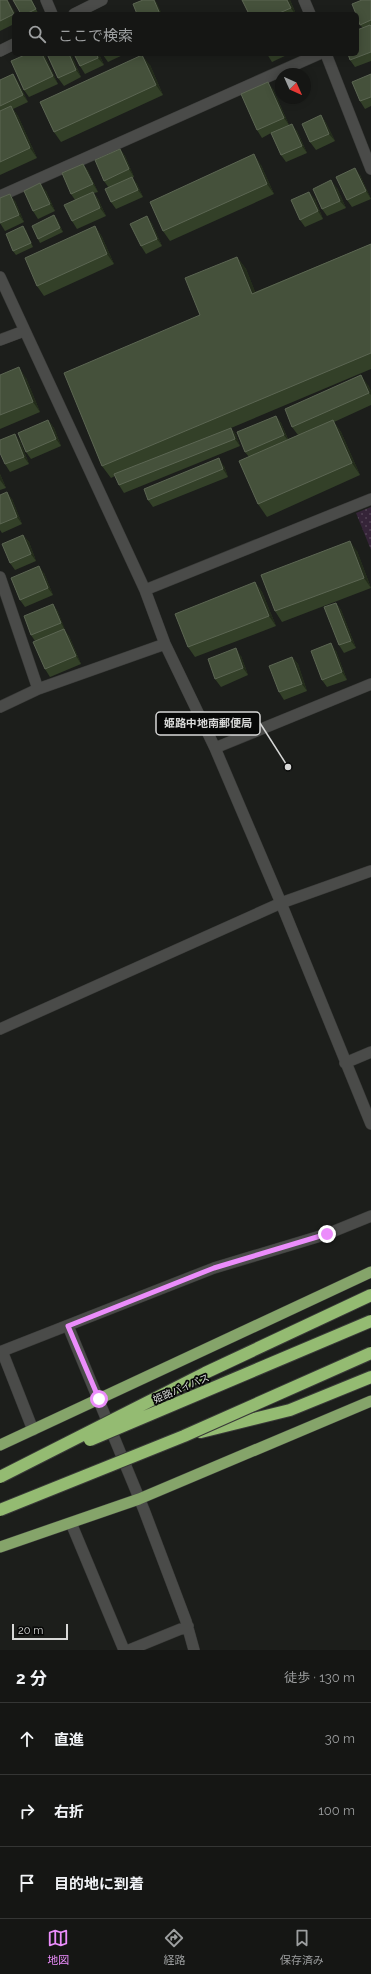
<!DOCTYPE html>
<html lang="ja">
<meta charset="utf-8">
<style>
body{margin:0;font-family:Raleway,"Noto Sans JP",sans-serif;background:#222322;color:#f1f3f6}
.compass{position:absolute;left:275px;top:68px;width:36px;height:36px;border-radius:50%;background:#151614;box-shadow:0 2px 10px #0003;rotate:135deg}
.scale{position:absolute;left:12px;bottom:10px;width:56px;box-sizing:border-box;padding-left:4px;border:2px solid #d7d8d7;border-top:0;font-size:11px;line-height:14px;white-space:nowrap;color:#d7d8d7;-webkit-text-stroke:3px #070807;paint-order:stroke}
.stop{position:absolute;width:12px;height:12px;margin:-9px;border:3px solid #eb8dfb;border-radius:50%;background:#fff}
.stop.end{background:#eb8dfb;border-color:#fff;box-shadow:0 1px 4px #0008}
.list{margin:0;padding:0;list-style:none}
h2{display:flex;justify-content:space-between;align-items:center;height:52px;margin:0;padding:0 16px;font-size:17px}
h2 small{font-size:13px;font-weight:400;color:#9d9fa0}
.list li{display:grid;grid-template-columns:26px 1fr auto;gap:12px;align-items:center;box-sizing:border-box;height:72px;padding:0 16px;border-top:1px solid #343534}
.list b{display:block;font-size:15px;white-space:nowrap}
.list em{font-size:13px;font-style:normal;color:#9d9fa0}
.icon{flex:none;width:22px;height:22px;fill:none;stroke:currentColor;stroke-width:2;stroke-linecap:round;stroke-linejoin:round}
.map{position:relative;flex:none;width:371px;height:1650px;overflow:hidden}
.search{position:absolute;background:#151614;box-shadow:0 2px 10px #0003;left:12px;right:12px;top:12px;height:44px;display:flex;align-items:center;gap:10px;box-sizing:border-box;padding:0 14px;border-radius:6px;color:#9d9fa0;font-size:15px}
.sheet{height:268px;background:#151614}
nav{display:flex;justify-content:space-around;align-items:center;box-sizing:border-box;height:56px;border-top:1px solid #343534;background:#151614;font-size:11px;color:#9d9fa0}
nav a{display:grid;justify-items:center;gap:2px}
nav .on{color:#eb8dfb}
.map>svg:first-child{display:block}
.park{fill:url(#park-dots)}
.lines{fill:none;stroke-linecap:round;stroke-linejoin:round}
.minor-casing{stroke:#393a38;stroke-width:12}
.trunk-casing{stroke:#393a38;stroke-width:12}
.motorway-casing{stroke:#393a38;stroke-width:14}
.minor{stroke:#4a4b49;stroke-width:11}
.trunk{stroke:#85a46a;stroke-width:11}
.motorway{stroke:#94bb72;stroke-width:12}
.motorway-bridge-casing{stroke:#393a38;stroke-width:14;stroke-linecap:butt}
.motorway-bridge{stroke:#94bb72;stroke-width:12}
.wall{fill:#334028}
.shaded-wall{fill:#232c1b}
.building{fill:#45513b;stroke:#5c6653}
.route{stroke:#eb8dfb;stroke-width:5}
.labels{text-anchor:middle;stroke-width:3.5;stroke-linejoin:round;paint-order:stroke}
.street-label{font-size:10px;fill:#d7d8d7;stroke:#070807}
.leader{fill:none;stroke:#d7d8d7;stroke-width:1.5}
.callout-dot{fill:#d7d8d7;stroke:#070807;stroke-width:1.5}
.callout{fill:#070807;stroke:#d7d8d7;stroke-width:1.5}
.callout-label{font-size:11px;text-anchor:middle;font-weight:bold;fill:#d7d8d7}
</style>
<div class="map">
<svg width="371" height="1650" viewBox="0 0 371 1650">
<defs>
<pattern id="park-dots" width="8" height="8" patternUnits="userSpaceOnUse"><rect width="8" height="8" fill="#352438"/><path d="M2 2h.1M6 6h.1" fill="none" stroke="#524354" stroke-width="1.8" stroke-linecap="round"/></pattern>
</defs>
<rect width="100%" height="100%" fill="#1c1e1b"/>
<path class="park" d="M371,507V550L356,513Z"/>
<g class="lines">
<g class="minor-casing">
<path id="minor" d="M46,0L52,14
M304,0L310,14
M74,14L102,0
M0,51L14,44
M326,54L371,169
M0,196L319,54
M0,277L145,590L165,644L215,748L281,903L371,1124
M0,340L24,331
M0,577L38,689L165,644
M145,590L371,499
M0,707L38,689
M215,748L371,684
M0,1029L281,903L371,871
M345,1063L371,1052
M68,1326L144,1510L186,1621L194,1650
M2,1351L33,1430
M0,1352L214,1268L327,1234L371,1216
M71,1523L124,1650
M129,1650L188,1626"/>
</g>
<g class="trunk-casing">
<path id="trunk" d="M0,1445L371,1272
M0,1547L139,1499L371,1401"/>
</g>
<g class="motorway-casing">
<path id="motorway" d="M201,1432L290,1410L371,1377"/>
</g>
<use href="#minor" class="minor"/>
<use href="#trunk" class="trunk"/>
<use href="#motorway" class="motorway"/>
<g class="motorway-bridge-casing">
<path id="motorway-bridge" d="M90,1440L371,1321
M0,1477L205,1373L371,1295
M0,1510L184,1436L371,1353"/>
</g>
<use href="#motorway-bridge" class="motorway-bridge"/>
</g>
<path class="wall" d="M0,0L9,2L14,14V24L0,31Z
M13,0H32L38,13L36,14H21Z
M290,0L296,14H249Z
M371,0V61L355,67L350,60L363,28L360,25Z
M71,54L81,77L64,86L58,78Z
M74,54H99L104,65L85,74L80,66Z
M104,54H125L108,62L103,55Z
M267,54H289L272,62Z
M45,56L58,84L29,97L24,90Z
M150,65L163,95L61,142L54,132Z
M13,74L18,82L28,102L13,109L18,116L37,158L0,175V80Z
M371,74V106L365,109L360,101Z
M273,89L289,125L297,131L307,153L286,162L281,155L271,133L262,138L257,130Z
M321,115L326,123L335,141L316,150L310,142Z
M120,149L125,156L134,177L132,178L137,184L143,197L116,209L111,202L109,188L104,181Z
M83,164L88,171L98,192L94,193L98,199L106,216L77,229L72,221L75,200L71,194Z
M261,165L274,194L170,241L163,231Z
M360,175L371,199L352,207L347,200Z
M337,188L346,208L327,216L322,209Z
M46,191L55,211L38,219L33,211Z
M315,199L323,219L305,227L300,220Z
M15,201L24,222L5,231L0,223Z
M54,215L57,219L63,232L40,243L38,239Z
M147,216L152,224L162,246L146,254L141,246Z
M95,226L102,237L114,264L44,296L37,286Z
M26,230L33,247L16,255L13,251Z
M371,244V369L231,428L236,435L240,446L124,493L119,485L115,476L111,478L102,466L200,315L237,257L246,269L255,292Z
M0,375L26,378L40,412L0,429Z
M368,385L371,391V405L334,422L341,432L360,475L267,517L258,504L249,457L245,452L276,416L281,423L288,439L298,435L292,427Z
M48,420L54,428L61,446L31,459L26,452Z
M20,441L29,464L10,472L5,464Z
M224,466L228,477L153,507L148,500Z
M0,474L6,488L0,490Z
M0,495L12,499L22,524L2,533L0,530Z
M23,535L29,542L36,561L15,570L10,563Z
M357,551L371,588L282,622L275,611Z
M44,573L53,595L25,607L20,600Z
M255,582L262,592L276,626L195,657L188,647Z
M336,603L341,610L356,648L344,653L339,645Z
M53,604L58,612L65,631L69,636L81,664L50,677L45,669L35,641L31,635Z
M336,651L347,680L327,687L322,680Z
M241,656L248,675L221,687L215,679Z
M292,657L298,664L307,691L284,700L279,692Z"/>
<path class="shaded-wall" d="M7,0H8L9,2L16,14H14Z
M154,0H155L157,3L162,14H160Z
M287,0H290L296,14H295L291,8Z
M42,54H44L45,56L58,84L53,76Z
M69,54H71L81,77L76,70Z
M97,54H99L104,65L98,58Z
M142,55L150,65L163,95L156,85Z
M13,74L18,82L28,102L23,95Z
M268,82L273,89L289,125L284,118Z
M11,106L18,116L37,158L30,148Z
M321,115L326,123L335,141L329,134Z
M292,124L297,131L307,153L302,146Z
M120,149L125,156L134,177L129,169Z
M254,154L261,165L274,194L267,184Z
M83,164L88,171L98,192L93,184Z
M355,168L360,175L371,199L366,191Z
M132,177L137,184L143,197L138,190Z
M331,180L337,188L346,208L340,201Z
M40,183L46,191L55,211L50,204Z
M93,192L98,199L106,216L100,208Z
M309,192L315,199L323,219L318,211Z
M10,194L15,201L24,222L19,215Z
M54,215L57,219L63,232L60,228Z
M147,216L152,224L162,246L157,239Z
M23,226L26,230L33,247L31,243Z
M95,226L102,237L114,264L107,254Z
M237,257L246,269L261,306L252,294Z
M19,367L26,378L40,412L33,402Z
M361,375L368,385L371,391V395L369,393Z
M276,416L281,423L289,442L284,435Z
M48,420L54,428L61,446L56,439Z
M333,420L341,432L360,475L352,463Z
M231,428L236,435L240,446L235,439Z
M15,434L20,441L29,464L24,457Z
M219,458L224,466L228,477L223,469Z
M0,474L6,488L0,480Z
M7,492L12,499L22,524L17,517Z
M23,535L29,542L36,561L31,554Z
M350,541L357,551L371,588L364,578Z
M39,566L44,573L53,595L48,588Z
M255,582L262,592L276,626L269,616Z
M336,603L341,610L356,648L351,641Z
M53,604L58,612L66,631L61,623Z
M64,629L69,636L81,664L76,656Z
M331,643L336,651L347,680L342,672Z
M236,648L241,656L248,675L243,668Z
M292,657L298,664L307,691L302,684Z"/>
<path class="building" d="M0,0H7L14,14L0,21Z
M13,0H31L36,9L26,14H21Z
M143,0H154L160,14H137L133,4Z
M242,0H287L291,8L277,14H249Z
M362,0H371V20L360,25L357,16V14H356L352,4Z
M370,25L371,26V52L350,60L348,54H357V30Z
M27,54H42L53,76L24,90L11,61Z
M47,54H69L76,70L58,78Z
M74,54H97L98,58L80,66Z
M142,55L156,85L54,132L40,102Z
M13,74L23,95L0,106V80Z
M371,74V97L360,101L352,82Z
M268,82L284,118L257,130L241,94Z
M11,106L30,148L0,162V111Z
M321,115L329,134L310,142L302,124Z
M292,124L302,146L281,155L271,133Z
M120,149L129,169L104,181L95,160Z
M254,154L267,184L163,231L150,202Z
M83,164L93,184L71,194L62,173Z
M355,168L366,191L347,200L336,177Z
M132,177L138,190L111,202L105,189Z
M331,180L340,201L322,209L313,189Z
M40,183L50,204L33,211L24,191Z
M93,192L100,208L72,221L64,205Z
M309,192L318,211L300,220L291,200Z
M10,194L19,215L0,223V198Z
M54,215L60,228L38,239L32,226Z
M147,216L157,239L141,246L130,224Z
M23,226L31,243L13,251L6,234Z
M95,226L107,254L37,286L25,258Z
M371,244V353L102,466L64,373L200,315L185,278L237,257L252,294Z
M19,367L33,402L0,415V375Z
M361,375L369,393L292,427L285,409Z
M276,416L284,435L245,452L237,432Z
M48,420L56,439L26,452L18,433Z
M333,420L352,463L258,504L239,461Z
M231,428L235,439L119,485L114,474Z
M15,434L24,457L5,464L0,453V440Z
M219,458L223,469L148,500L144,489Z
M7,492L17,517L0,524V495Z
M23,535L31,554L10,563L2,544Z
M350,541L364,578L275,611L261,575Z
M39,566L48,588L20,600L11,578Z
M255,582L269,616L188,647L175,614Z
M336,603L351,641L339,645L324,607Z
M53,604L61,623L31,635L24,616Z
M64,629L76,656L45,669L33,642Z
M331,643L342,672L322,680L311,651Z
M236,648L243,668L215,679L208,659Z
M292,657L302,684L279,692L269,666Z"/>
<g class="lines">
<path class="route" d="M99,1399L68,1326L214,1268L327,1234"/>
</g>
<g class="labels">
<g class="street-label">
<text transform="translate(181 1388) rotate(-23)" y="4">姫路バイパス</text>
</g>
</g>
<path class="leader" d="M288 767L260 723"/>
<circle class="callout-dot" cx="288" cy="767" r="4"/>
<rect class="callout" x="156" y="712" width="104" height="23" rx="4"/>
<g class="callout-label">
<text x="208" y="727">姫路中地南郵便局</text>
</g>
</svg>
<svg class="compass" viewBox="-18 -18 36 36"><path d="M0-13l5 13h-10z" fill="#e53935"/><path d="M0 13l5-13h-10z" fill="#9d9fa0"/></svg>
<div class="scale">20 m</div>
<div class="stop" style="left:99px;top:1399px"></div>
<div class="stop end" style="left:327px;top:1234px"></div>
<div class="search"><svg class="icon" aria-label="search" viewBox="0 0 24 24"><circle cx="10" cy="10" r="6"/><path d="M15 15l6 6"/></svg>ここで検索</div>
</div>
<section class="sheet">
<h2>2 分<small>徒歩 · 130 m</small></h2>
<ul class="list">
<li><svg class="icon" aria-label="ahead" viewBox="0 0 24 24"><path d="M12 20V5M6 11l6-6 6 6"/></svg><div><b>直進</b></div><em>30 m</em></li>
<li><svg class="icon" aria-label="right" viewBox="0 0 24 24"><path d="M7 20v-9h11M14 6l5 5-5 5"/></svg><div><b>右折</b></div><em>100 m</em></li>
<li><svg class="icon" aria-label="arrive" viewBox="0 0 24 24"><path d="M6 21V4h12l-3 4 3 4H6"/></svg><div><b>目的地に到着</b></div></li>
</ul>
</section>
<nav>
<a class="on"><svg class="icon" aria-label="map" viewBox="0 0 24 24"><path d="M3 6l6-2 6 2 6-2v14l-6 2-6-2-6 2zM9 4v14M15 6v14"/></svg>地図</a>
<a><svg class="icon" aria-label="directions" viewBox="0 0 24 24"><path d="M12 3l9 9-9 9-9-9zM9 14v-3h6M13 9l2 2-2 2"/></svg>経路</a>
<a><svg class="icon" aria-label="saved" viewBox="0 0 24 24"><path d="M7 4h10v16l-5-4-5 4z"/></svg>保存済み</a>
</nav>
